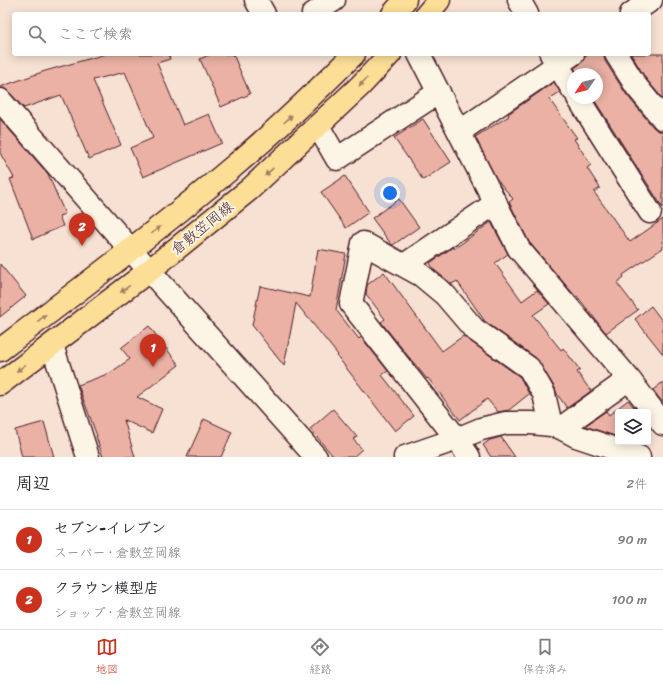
<!DOCTYPE html>
<html lang="ja">
<meta charset="utf-8">
<style>
body{margin:0;font-family:Sriracha,"Klee One",sans-serif;background:#f7f7f7;color:#2b2b33}
.controls{position:absolute;right:12px;bottom:12px;display:grid;overflow:hidden;border-radius:4px;box-shadow:0 2px 10px #0003}
.controls button{width:36px;height:36px;display:grid;place-items:center;padding:0;border:0;border-bottom:1px solid #e1e1e2;background:#fff;color:#2b2b33;font:20px sans-serif}
.compass{position:absolute;left:567px;top:68px;width:36px;height:36px;border-radius:50%;background:#fff;box-shadow:0 2px 10px #0003;rotate:235deg}
.you{position:absolute;left:390px;top:193px;width:14px;height:14px;margin:-10px;border:3px solid #fff;border-radius:50%;background:#1a73e8;box-shadow:0 0 0 6px #1a73e833}
.badge{display:grid;place-items:center;width:26px;height:26px;border-radius:50%;background:#c8321e;color:#fff;font-size:13px;font-weight:700}
.pin{position:absolute;translate:-50% -33px;filter:drop-shadow(0 1px 2px #0008)}
.pin::after{content:'';position:absolute;top:21px;width:14px;height:12px;background:inherit;clip-path:polygon(0 0,100% 0,50% 100%)}
.list{margin:0;padding:0;list-style:none}
h2{display:flex;justify-content:space-between;align-items:center;height:52px;margin:0;padding:0 16px;font-size:17px}
h2 small{font-size:13px;font-weight:400;color:#7c7c81}
.list li{display:grid;grid-template-columns:26px 1fr auto;gap:12px;align-items:center;box-sizing:border-box;height:60px;padding:0 16px;border-top:1px solid #e1e1e2}
.list b{display:block;font-size:15px;white-space:nowrap}
.list p{margin:0;font-size:13px;white-space:nowrap;color:#7c7c81}
.list em{font-size:13px;font-style:normal;color:#7c7c81}
.icon{flex:none;width:22px;height:22px;fill:none;stroke:currentColor;stroke-width:2;stroke-linecap:round;stroke-linejoin:round}
.map{position:relative;flex:none;width:663px;height:457px;overflow:hidden}
.search{position:absolute;background:#fff;box-shadow:0 2px 10px #0003;left:12px;right:12px;top:12px;height:44px;display:flex;align-items:center;gap:10px;box-sizing:border-box;padding:0 14px;border-radius:4px;color:#7c7c81;font-size:15px}
.sheet{height:172px;background:#fff}
nav{display:flex;justify-content:space-around;align-items:center;box-sizing:border-box;height:56px;border-top:1px solid #e1e1e2;background:#fff;font-size:11px;color:#7c7c81}
nav a{display:grid;justify-items:center;gap:2px}
nav .on{color:#c8321e}
.map>svg:first-child{display:block}
.building{fill:#eab1a4;stroke:#4a1f2b}
.lines{fill:none;stroke-linecap:round;stroke-linejoin:round}
.minor-casing{stroke:#4a1f2b;stroke-width:25}
.major-casing{stroke:#4a1f2b;stroke-width:25}
.minor{stroke:#fcf5e5;stroke-width:22}
.major{stroke:#fcde96;stroke-width:22}
.oneway{fill:#a37e60}
.labels{text-anchor:middle;stroke-width:4;stroke-linejoin:round;paint-order:stroke}
.street-label{font-size:15px;fill:#4a1f2b;stroke:#fcf5e5}
</style>
<div class="map">
<svg width="663" height="457" viewBox="0 0 663 457">
<rect width="100%" height="100%" fill="#f7e1d2"/>
<filter id="ink" filterUnits="userSpaceOnUse"><feTurbulence type="fractalNoise" baseFrequency=".025" numOctaves="2"/><feDisplacementMap in="SourceGraphic" scale="8" xChannelSelector="R" yChannelSelector="G"/><feConvolveMatrix kernelMatrix="1 2 1 2 8 2 1 2 1" color-interpolation-filters="sRGB"/></filter>
<g filter="url(#ink)">
<path class="building" d="M106,54H169L170,59L157,63L183,125L209,114L222,143L143,177L130,148L153,138L125,72L93,80L121,145L89,159L61,95L24,108L9,92L4,88H0V87L45,71Z
M211,54H233L250,94L221,107L200,59Z
M589,54H604L605,61L626,94L653,127L658,131H663V208L593,98H597V74H578L574,68L580,64L585,57Z
M631,54H663V99L646,79Z
M554,82L560,92L549,99L577,138L574,139L591,165L587,168L600,188L594,192L630,242L663,219V248L623,275L624,277L617,283L638,310L606,333L577,296L576,297L529,242L509,202L513,199L496,178L475,137L509,116L508,114Z
M0,119L48,174L65,214L59,216L63,226L33,239L10,179L14,178L0,153Z
M423,119L451,162L423,180L394,138Z
M345,176L369,212L346,228L321,192Z
M399,199L419,227L393,245L391,244L372,218Z
M491,222L508,254L495,263L522,301L537,290L549,304L533,315L561,350L563,348L580,370L577,372L591,391L567,408L557,394L555,388L536,358L483,320H484L457,281L452,284L434,270L430,263L453,247L454,249Z
M318,249L346,254L336,310L359,339L361,337L388,371L382,375L414,416L395,431L337,356L338,355L296,303L284,366L252,325L260,286L310,297Z
M0,264L26,296L0,317Z
M384,272L442,351L463,336L520,377L529,394L509,410L498,412L487,399L460,420L428,378L427,379L408,356L381,322L385,319L366,294L367,285Z
M651,306L663,322V354L635,319Z
M149,326L179,365L137,397L162,409L152,433L124,420L135,457H103L96,436H97L78,385L110,373L130,359L121,348Z
M663,382V403L653,390Z
M628,400L638,412H618V437L585,426L606,411L609,415Z
M333,409L357,437L353,439L362,449L353,457H334L310,429Z
M204,419L232,432L221,457H187Z
M44,422L54,457H22L15,430Z
M501,437L515,457H491L483,445L490,440Z"/>
<g class="lines">
<g class="minor-casing">
<path id="minor" d="M256,0L264,14
M519,0L527,14
M313,14L334,0
M631,14L651,0
M419,54L519,249L629,379L663,424
M551,54L573,90
M616,54L636,86L663,119
M578,98L650,212
M0,100L131,250L316,457
M318,126L337,159L439,92
M459,132L573,54
M404,265L496,203
M52,345L88,457
M561,428L629,379
M405,457L457,439L481,429L506,423H531L551,425L561,428L576,436L639,457
M469,457L457,439L351,304L363,243L421,275L445,295L474,329L529,368L544,394L551,425"/>
</g>
<g class="major-casing">
<path id="major" d="M393,14L405,0
M427,14L439,0
M0,350C79,290 158,230 234,166C276,131 315,93 354,54
M0,384L150,270L250,189L360,86L390,54"/>
</g>
<use href="#minor" class="minor"/>
<use href="#major" class="major"/>
</g>
<defs><path id="oneway-solid" d="M-6-.8H1V-3.2L6.5 0L1 3.2V.8H-6Z"/></defs>
<g class="oneway">
<use href="#oneway-solid" transform="translate(363 82) rotate(134)"/>
<use href="#oneway-solid" transform="translate(288 119) rotate(-42)"/>
<use href="#oneway-solid" transform="translate(269 172) rotate(137)"/>
<use href="#oneway-solid" transform="translate(156 230) rotate(-39)"/>
<use href="#oneway-solid" transform="translate(125 289) rotate(143)"/>
<use href="#oneway-solid" transform="translate(42 318) rotate(-37)"/>
<use href="#oneway-solid" transform="translate(21 368) rotate(143)"/>
</g>
</g>
<g class="labels">
<g class="street-label">
<text transform="translate(202 228) rotate(-39)" y="5">倉敷笠岡線</text>
</g>
</g>
</svg>
<div class="controls">
<button><svg class="icon" aria-label="layers" viewBox="0 0 24 24"><path d="M12 4l9 5-9 5-9-5zM3 14l9 5 9-5"/></svg></button>
</div>
<svg class="compass" viewBox="-18 -18 36 36"><path d="M0-13l5 13h-10z" fill="#e53935"/><path d="M0 13l5-13h-10z" fill="#7c7c81"/></svg>
<div class="you"></div>
<div class="pin badge" style="left:153px;top:367px">1</div>
<div class="pin badge" style="left:82px;top:246px">2</div>
<div class="search"><svg class="icon" aria-label="search" viewBox="0 0 24 24"><circle cx="10" cy="10" r="6"/><path d="M15 15l6 6"/></svg>ここで検索</div>
</div>
<section class="sheet">
<h2>周辺<small>2件</small></h2>
<ul class="list">
<li><span class="badge">1</span><div><b>セブン-イレブン</b><p>スーパー · 倉敷笠岡線</p></div><em>90 m</em></li>
<li><span class="badge">2</span><div><b>クラウン模型店</b><p>ショップ · 倉敷笠岡線</p></div><em>100 m</em></li>
</ul>
</section>
<nav>
<a class="on"><svg class="icon" aria-label="map" viewBox="0 0 24 24"><path d="M3 6l6-2 6 2 6-2v14l-6 2-6-2-6 2zM9 4v14M15 6v14"/></svg>地図</a>
<a><svg class="icon" aria-label="directions" viewBox="0 0 24 24"><path d="M12 3l9 9-9 9-9-9zM9 14v-3h6M13 9l2 2-2 2"/></svg>経路</a>
<a><svg class="icon" aria-label="saved" viewBox="0 0 24 24"><path d="M7 4h10v16l-5-4-5 4z"/></svg>保存済み</a>
</nav>
